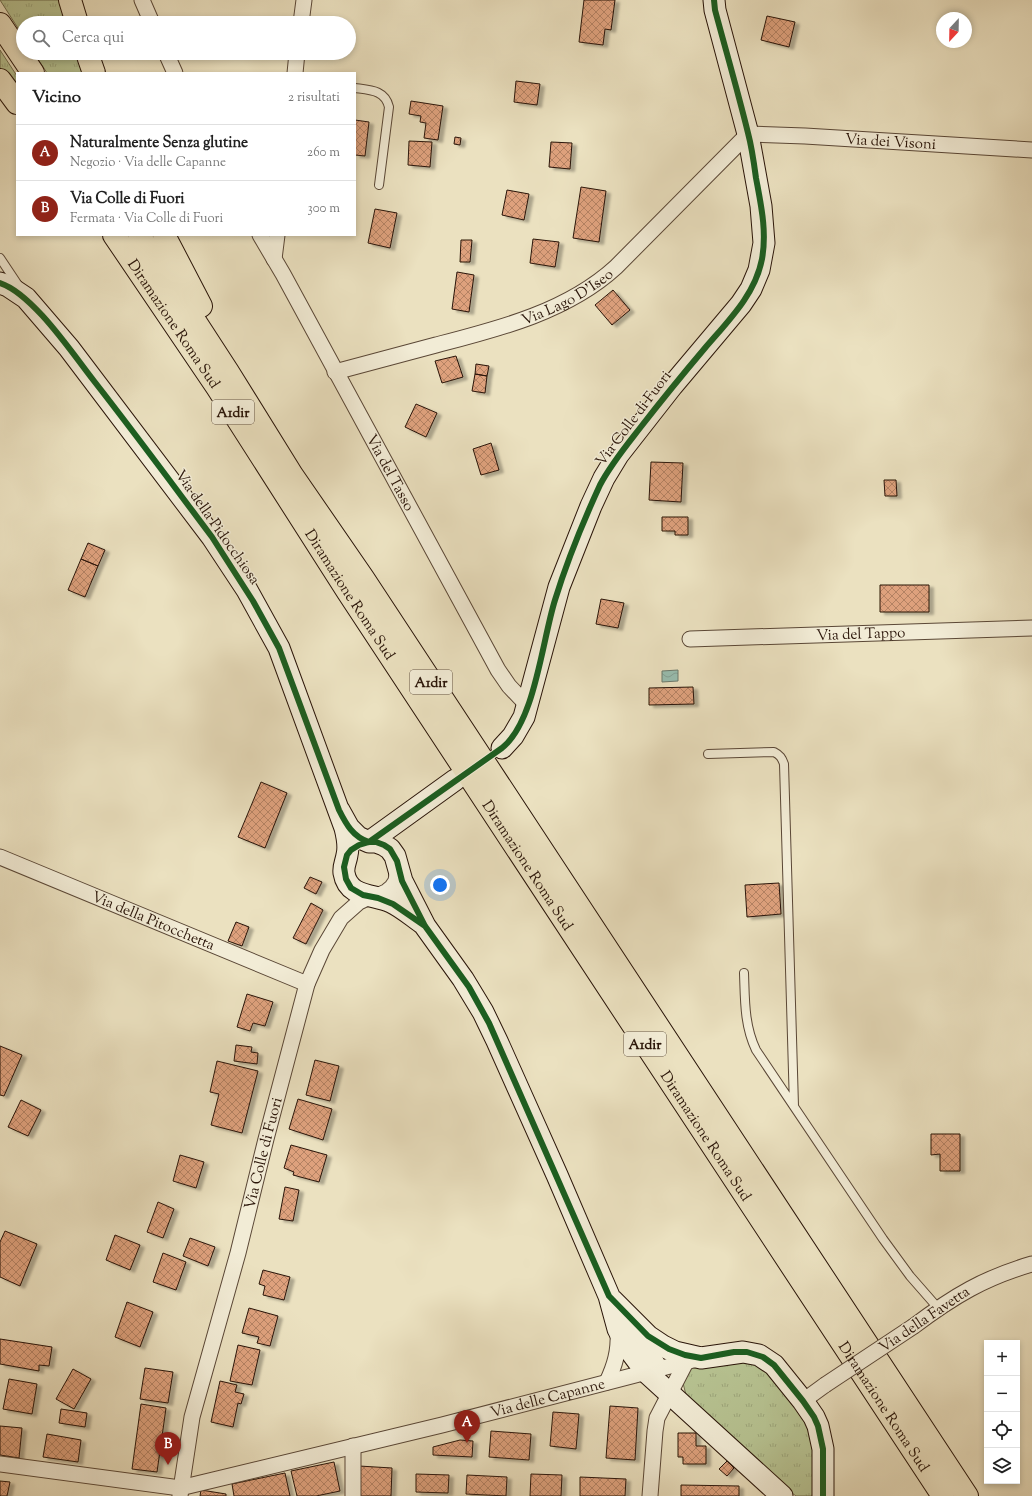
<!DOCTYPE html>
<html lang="it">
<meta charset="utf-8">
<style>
body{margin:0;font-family:"Sorts Mill Goudy",serif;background:#f2f2f2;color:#222}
.controls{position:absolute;right:12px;bottom:12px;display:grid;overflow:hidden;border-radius:0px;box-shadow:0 2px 6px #0003}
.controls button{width:36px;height:36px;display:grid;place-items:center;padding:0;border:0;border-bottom:1px solid #e0e0e0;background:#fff;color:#222;font:20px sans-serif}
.compass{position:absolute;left:936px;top:12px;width:36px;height:36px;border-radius:50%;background:#fff;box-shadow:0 2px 6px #0003;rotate:202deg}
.you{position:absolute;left:440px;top:885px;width:14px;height:14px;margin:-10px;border:3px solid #fff;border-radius:50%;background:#1a73e8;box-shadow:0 0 0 6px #1a73e833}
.badge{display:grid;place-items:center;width:26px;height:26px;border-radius:50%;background:#8f2418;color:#fff;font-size:13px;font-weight:700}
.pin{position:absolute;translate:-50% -33px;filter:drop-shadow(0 1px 2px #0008)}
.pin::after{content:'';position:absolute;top:21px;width:14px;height:12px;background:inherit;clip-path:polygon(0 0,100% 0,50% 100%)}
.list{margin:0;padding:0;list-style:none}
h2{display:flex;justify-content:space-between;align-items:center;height:52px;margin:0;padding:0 16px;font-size:17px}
h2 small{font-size:13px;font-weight:400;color:#767676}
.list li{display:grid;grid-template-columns:26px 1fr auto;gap:12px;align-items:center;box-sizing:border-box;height:56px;padding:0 16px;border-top:1px solid #e0e0e0}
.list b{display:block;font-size:15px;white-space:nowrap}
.list p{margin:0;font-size:13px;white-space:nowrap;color:#767676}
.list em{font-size:13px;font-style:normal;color:#767676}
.icon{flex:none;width:22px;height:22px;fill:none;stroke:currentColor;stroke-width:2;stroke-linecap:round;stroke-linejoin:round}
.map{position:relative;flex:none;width:1032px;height:1496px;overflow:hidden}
.search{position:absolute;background:#fff;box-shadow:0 2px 6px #0003;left:16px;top:16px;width:340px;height:44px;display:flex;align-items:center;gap:10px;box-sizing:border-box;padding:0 14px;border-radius:22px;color:#767676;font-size:15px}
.panel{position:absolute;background:#fff;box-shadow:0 2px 6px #0003;left:16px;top:72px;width:340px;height:164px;border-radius:0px}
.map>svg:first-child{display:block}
.grass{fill:url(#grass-tufts);stroke:#706c4d}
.water{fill:url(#water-waves);stroke:#6c7a6d}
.building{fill:url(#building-cross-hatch);stroke:#291408;filter:url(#shadow)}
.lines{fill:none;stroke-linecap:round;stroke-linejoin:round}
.lane-casing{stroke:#5a4736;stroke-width:10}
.street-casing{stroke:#5a4736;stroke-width:17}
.secondary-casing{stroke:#291408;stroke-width:23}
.highway-casing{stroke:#291408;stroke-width:24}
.lane{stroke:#f2ecd6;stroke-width:8}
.street{stroke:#f2ecd6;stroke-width:15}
.secondary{stroke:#f2ecd6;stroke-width:21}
.highway{stroke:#ebe1c0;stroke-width:22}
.street-bridge-casing{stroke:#5a4736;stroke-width:17;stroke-linecap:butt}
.street-bridge{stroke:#f2ecd6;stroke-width:15}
.cycleway-casing{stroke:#f2ecd6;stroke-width:8}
.cycleway{stroke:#1b5e20;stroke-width:6}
.labels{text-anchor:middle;stroke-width:3;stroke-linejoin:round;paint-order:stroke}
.shield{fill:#f2ecd6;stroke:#655546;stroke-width:1}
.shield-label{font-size:14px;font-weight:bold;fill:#291408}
.street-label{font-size:15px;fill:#291408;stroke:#f2ecd6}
</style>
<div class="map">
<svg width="1032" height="1496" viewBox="0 0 1032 1496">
<defs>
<pattern id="grass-tufts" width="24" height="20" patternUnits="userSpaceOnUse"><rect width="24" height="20" fill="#b7c392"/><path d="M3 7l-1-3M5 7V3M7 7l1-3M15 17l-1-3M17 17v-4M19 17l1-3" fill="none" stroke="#9da77c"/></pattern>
<pattern id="water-waves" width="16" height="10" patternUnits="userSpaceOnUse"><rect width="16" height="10" fill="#98beb0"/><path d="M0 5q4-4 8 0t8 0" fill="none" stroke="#83a296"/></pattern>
<pattern id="building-cross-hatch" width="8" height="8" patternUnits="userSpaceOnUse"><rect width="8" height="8" fill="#dea17d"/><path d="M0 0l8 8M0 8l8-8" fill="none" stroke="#b48264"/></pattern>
<filter id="shadow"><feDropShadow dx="4.5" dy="2.5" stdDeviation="1" flood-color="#0004"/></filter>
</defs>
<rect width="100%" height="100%" fill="#ebe1c0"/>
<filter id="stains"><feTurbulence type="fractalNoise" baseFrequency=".005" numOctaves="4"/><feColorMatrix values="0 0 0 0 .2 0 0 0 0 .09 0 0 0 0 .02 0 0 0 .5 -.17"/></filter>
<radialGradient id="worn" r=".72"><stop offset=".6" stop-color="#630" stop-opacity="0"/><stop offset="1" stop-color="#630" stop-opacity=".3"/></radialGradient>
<path class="grass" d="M0,0H61L68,23H23V36Z
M0,50L17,76V91L0,68Z
M34,53H76L82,73H47Z
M737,1356L768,1370L810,1428L818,1496H796L784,1487L686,1395L683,1383L685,1369Z"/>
<path class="water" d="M678,670V681L662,682V671Z"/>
<path class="building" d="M584,0H615L611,30L605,29L603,45L579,42Z
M767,16L795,22L789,47L761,40Z
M516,81L540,84L537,105L514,102Z
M411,101L443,106L438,140L424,138L426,123L420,122L421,116L409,114Z
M355,120L369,122L365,156L355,155Z
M455,137L461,138L460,145L454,144Z
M409,141L432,142L430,167L408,165Z
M551,142L572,143L570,169L549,167Z
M581,187L606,191L599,242L573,238Z
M507,190L529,194L524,220L502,215Z
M375,209L397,213L390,248L368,243Z
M533,239L559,242L555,267L530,263Z
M461,240H472L470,262H460Z
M457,272L474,275L469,312L452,309Z
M613,290L630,310L612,325L595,305Z
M456,356L463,377L442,383L435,361Z
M476,364L489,366L487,376L475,374Z
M475,374L487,376L485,393L472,391Z
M416,404L437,413L426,437L405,427Z
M491,443L499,470L481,475L473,449Z
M651,462L683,463L681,502L649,500Z
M884,480H896L897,496H885Z
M662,517H688V535H675V531H662Z
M88,543L105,550L98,566L81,559Z
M81,559L98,566L85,597L68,590Z
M880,585H929V612H880Z
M601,599L624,603L618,628L596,624Z
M693,687L694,704L649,705V688Z
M261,782L287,793L265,848L238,837Z
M310,877L322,882L316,894L304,888Z
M779,883L781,914L747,917L745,885Z
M311,903L323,910L306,944L293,938Z
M236,922L249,927L242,946L228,941Z
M247,994L273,1002L265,1026L253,1023L250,1031L237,1027Z
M236,1045L252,1047L251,1052L258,1053L257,1064L234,1061Z
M0,1046L22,1055L4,1096L0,1095Z
M315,1060L339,1066L330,1101L306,1095Z
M217,1061L258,1071L242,1133L211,1125L219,1094L210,1092Z
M298,1099L332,1109L323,1140L289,1129Z
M21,1100L41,1110L28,1136L8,1127Z
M931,1134H960V1171H940V1154L931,1155Z
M291,1145L327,1155L319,1182L293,1175L294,1172L284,1168Z
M180,1155L204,1162L196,1188L173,1181Z
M285,1187L299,1190L293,1221L279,1219Z
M158,1202L174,1209L163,1238L147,1232Z
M5,1231L37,1244L20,1286L0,1277V1242Z
M115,1235L140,1245L130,1270L106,1260Z
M190,1238L215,1247L208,1266L183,1256Z
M163,1253L186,1262L176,1290L153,1282Z
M263,1270L290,1277L284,1300L263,1295L265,1286L259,1284Z
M127,1302L153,1312L140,1347L115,1337Z
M249,1308L278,1316L270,1346L257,1343L259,1337L242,1333Z
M0,1339L52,1347L49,1366L39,1365V1371L0,1364Z
M238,1345L260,1350L252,1385L230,1381Z
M145,1368L173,1372L168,1403L140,1399Z
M73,1369L91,1379L74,1409L56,1399Z
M9,1379L37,1384L32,1414L3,1409Z
M220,1381L237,1385L235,1392L244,1394L241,1404L238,1403L233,1427L211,1422Z
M141,1404L166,1408L157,1472L132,1469Z
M610,1406L638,1408L635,1460L606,1458Z
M61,1409L87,1413L85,1427L59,1423Z
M553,1412L579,1414L576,1449L550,1446Z
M0,1426L22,1428L19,1458L0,1455Z
M491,1431L531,1434L529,1460L489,1457Z
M678,1433H696V1446H706V1464H683V1457H678Z
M47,1434L81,1440L78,1462L43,1457Z
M460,1440L473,1441L472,1457L433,1455V1447Z
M727,1461L734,1468L727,1476L719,1469Z
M334,1462L340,1491L316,1496H297L291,1471Z
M359,1466L392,1468L391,1496H357Z
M285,1473L290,1496H234L232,1484Z
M416,1474L449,1475L448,1493L416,1492Z
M531,1474L562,1475L561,1496H530Z
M467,1475L507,1477L506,1496L466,1494Z
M580,1477L626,1479L625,1496H580Z
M0,1481L10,1482L7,1496H0Z
M681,1485L739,1486V1496H681Z
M201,1490L226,1494V1496H200Z"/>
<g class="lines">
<g class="lane-casing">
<path id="lane" d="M355,88C370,90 385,90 389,107L379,185
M0,258L18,285
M708,754L774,752C780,755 782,758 784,764L794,1106
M744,973C745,999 744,1025 756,1050L883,1239L910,1276L938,1308"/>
</g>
<g class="street-casing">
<g id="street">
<path d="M142,0L152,23"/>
<path d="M301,23L304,0"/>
<path d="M166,53L175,73"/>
<path d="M295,73L297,53"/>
<path id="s1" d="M260,235L283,274L498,670L509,686L528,706"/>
<path d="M274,259L277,235"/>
<path id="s2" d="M335,372C369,363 402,354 436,345C498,329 567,312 616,267L748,134L805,136L1032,150"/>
<path id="s3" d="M690,639L1032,628"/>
<path id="s4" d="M0,857L307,984"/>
<path d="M914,1326C954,1296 984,1278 1032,1264"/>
<path d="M637,1330L660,1368"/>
<path d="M607,1382C615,1365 619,1351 618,1332"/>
<path d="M803,1401L825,1385"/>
<path id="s5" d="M0,1464L180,1488L442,1425L697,1359"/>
<path id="s6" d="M180,1496L192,1417L238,1253L266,1139L307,984L322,950L341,918L359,902L372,896L379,895L386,892L392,887L396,881L398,867"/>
<path d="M353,1496V1446"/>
<path d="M650,1496L655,1431L657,1418L686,1362"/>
</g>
</g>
<g class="secondary-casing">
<path id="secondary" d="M0,283L8,286L26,298L69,348L212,537L247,590L279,648L345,828C347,836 349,847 347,855C346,862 343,866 344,873C348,898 374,894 391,902C402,907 412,916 422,923
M502,748L513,736L524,717L559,587L591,506L604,478L618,455L672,386L741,304L751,289L759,270L764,243L761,206L748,134L715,10L714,0
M339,810L349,828L358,837L369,842H376L384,845L390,849L395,856L402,881L425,926L463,979L483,1012L497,1041L557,1175L609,1296L618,1329L628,1348L646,1372L782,1496
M369,842L455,780
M612,1300L648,1336L663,1346L675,1352L701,1358L743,1352L759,1355L774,1365L803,1401L814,1417L818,1426L823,1449V1496"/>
</g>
<g class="highway-casing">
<g id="highway">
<path d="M70,0L77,23"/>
<path d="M0,24L33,73"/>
<path d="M87,53L94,73"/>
<path d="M0,80L17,103"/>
<path id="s7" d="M114,235L217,387L348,592L943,1496"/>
<path d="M139,235L228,372L292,475L363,578L967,1496"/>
<path d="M164,235L201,306"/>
</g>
</g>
<use href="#lane" class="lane"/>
<use href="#street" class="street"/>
<use href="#secondary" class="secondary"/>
<use href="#highway" class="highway"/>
<g class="street-bridge-casing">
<path id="street-bridge" d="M825,1385L914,1326"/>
</g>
<use href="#street-bridge" class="street-bridge"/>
<g class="cycleway-casing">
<path id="cycleway" d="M0,283C33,294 72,353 94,381C134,432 173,485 212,537L253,601L279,648L339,810C346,824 353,837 369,842
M369,842L502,748C535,722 542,641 555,600C567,561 583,522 600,485C611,464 626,446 640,428C661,401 683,374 705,348C728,321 755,295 762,259C767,231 761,205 756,178C754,163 752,148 748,133C738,92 726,51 715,10L714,0
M425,926L393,904L378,898L363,895L351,888L346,879L344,867L347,855L351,850L359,845L369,842H376L384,845L390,849L397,861L402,881L425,926L469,987L489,1023L609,1296L648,1336L669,1349L685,1355L701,1358L734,1352H747L763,1357L774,1365L803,1401L814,1417L818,1426L823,1449V1496"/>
</g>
<use href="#cycleway" class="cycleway"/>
</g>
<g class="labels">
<g class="shield">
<rect x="212" y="400" width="42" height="24" rx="3"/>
<rect x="410" y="670" width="42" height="24" rx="3"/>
<rect x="624" y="1032" width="42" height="24" rx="3"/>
</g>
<g class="shield-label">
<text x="233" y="417">A1dir</text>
<text x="431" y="687">A1dir</text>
<text x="645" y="1049">A1dir</text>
</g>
<g class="street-label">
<text dy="5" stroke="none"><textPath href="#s2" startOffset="633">Via dei Visoni</textPath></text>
<text dy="5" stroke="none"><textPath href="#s2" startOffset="245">Via Lago D'Iseo</textPath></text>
<text dy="5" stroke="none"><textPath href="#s7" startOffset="107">Diramazione Roma Sud</textPath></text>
<text transform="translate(633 418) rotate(-53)" y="5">Via Colle di Fuori</text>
<text dy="5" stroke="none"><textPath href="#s1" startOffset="271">Via del Tasso</textPath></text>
<text transform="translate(218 527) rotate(55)" y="5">Via della Pidocchiosa</text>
<text dy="5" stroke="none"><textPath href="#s7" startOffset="430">Diramazione Roma Sud</textPath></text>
<text dy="5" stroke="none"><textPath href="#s3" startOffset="171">Via del Tappo</textPath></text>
<text dy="5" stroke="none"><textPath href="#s7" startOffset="754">Diramazione Roma Sud</textPath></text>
<text dy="5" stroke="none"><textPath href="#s4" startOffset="166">Via della Pitocchetta</textPath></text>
<text dy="5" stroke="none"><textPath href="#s7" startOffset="1078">Diramazione Roma Sud</textPath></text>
<text dy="5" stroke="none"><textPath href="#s6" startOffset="353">Via Colle di Fuori</textPath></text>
<text transform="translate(924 1319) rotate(-34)" y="5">Via della Favetta</text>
<text dy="5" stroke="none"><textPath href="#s5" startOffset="560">Via delle Capanne</textPath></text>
<text dy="5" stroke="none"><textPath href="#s7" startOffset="1402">Diramazione Roma Sud</textPath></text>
</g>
</g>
<rect width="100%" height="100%" filter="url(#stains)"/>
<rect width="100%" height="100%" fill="url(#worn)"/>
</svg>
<div class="controls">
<button>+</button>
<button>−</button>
<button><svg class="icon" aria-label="locate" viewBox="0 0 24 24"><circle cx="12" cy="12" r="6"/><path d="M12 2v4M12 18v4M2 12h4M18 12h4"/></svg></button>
<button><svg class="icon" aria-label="layers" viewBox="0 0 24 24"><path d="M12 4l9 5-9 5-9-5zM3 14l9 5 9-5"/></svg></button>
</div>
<svg class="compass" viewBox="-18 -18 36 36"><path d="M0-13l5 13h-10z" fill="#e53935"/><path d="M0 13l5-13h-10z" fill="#767676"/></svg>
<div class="you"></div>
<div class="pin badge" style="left:467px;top:1443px">A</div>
<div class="pin badge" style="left:168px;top:1465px">B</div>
<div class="search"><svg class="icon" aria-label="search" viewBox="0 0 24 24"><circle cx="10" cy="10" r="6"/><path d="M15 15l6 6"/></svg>Cerca qui</div>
<section class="panel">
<h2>Vicino<small>2 risultati</small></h2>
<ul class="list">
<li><span class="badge">A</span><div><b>Naturalmente Senza glutine</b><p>Negozio · Via delle Capanne</p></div><em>260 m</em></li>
<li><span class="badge">B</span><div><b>Via Colle di Fuori</b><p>Fermata · Via Colle di Fuori</p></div><em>300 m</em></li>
</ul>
</section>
</div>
